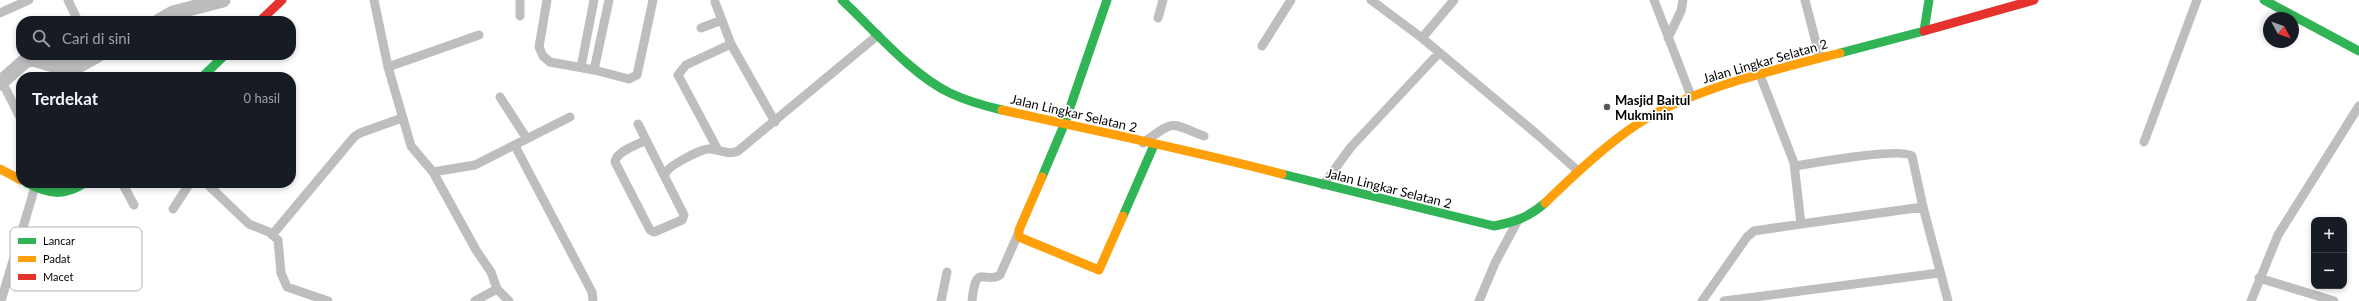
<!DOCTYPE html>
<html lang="id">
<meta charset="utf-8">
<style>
body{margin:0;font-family:Lato,sans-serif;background:#242831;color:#f1f3f6}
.controls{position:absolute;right:12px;bottom:12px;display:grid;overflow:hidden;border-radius:8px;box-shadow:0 2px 6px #0003}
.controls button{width:36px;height:36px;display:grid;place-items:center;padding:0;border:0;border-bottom:1px solid #363941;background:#171b24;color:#f1f3f6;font:20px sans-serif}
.compass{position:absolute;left:2263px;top:12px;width:36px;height:36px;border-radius:50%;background:#171b24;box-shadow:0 2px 6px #0003;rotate:131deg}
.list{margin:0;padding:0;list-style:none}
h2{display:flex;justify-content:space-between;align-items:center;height:52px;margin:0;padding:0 16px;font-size:17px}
h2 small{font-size:13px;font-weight:400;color:#9ea1a6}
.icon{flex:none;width:22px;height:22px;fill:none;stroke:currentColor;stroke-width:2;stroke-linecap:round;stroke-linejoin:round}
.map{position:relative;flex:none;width:2359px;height:301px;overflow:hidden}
.search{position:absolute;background:#171b24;box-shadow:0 2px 6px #0003;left:16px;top:16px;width:280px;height:44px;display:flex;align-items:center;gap:10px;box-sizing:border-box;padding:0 14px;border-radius:16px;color:#9ea1a6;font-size:15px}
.panel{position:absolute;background:#171b24;box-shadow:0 2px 6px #0003;left:16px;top:72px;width:280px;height:116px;border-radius:16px}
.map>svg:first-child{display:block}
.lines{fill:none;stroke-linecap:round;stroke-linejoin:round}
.river{stroke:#bcbcbc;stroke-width:15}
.street{stroke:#bebebe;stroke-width:9}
.fast{stroke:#30b455;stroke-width:9}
.slow{stroke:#ff9f0a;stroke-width:9}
.jam{stroke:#e5322d;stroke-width:9}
.poi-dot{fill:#595959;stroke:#fff;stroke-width:1.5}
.labels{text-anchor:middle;stroke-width:3.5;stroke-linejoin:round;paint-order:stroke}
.street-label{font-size:13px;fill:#000;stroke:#fff}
.poi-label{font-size:13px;font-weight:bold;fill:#000;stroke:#fff;text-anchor:start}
.key{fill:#fff;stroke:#b2b2b2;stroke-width:1}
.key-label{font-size:11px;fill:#000}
</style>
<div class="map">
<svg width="2359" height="301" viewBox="0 0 2359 301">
<rect width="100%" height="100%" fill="#fff"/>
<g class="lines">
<path class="river" d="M159,21L173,13L223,0
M0,83L25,61L33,59L64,68L78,66L98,55"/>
<path class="street" d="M68,0L78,21
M374,0L388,67L411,146L433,172L476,250L491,272L497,289L509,301
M547,0L539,47L543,56L550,62L594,70L629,79L637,75L653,0
M1371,0L1422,38L1539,136L1578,171
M1654,0L1691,96
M1805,0L1820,58
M715,2L731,44L775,122
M0,13L29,0
M520,16V0
M1158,18L1163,0
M701,28L722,20
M1422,38L1454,0
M1668,38L1681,11L1683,0
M1262,46L1291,0
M388,67L479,35
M581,67L594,0
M594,70L609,0
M0,78L21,119
M500,97L527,139
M638,124L684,215L682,220L654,232L650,230L615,162C616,151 637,145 646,140
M2144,142L2197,0
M1143,143C1175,120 1168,122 1204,136
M515,146L592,292L593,301
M718,150L678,75L686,65L731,44
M1795,166C1814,163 1901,147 1912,156L1923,207
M433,172L475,165L570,117
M665,174C668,166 699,150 708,149C719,148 726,156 738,151L878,35
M122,183L134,205
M206,183L249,224L269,232L278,240L281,273L287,287L328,301
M1323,185L1351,147L1439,53
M173,209L190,183
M1801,224L1923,207L1948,301
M272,235L354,137L360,133L402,118
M2259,278L2334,301
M1,301L35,187
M475,301L497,289
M941,301L947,272
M972,301C976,261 984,285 1000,275L1018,234
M1479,301L1495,263L1517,222
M1702,301L1747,237L1754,231L1801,224L1794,163L1760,75
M1724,301L1939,273
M2251,301L2278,235L2359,106"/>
<path class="fast" d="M842,0C873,29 912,75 950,93C967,101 985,106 1002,110
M2264,0L2359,51
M1840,53L1924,31L1929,0
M202,77L225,55
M1282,174L1494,226C1515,222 1529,217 1545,203
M1042,177L1064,125L1107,0
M27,183C49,194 63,197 85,183
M1123,216L1154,145"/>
<path class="slow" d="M1002,110C1096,131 1190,150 1282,174
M0,169L21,180
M1042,177L1019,230V237L1099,270L1123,216
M1545,203C1576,173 1618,133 1656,113C1709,85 1781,68 1840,53"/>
<path class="jam" d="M260,21L282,0
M1924,31L2034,0"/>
</g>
<circle class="poi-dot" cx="1607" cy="107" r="4"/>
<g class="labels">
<g class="street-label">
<text transform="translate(1765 61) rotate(-16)" y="5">Jalan Lingkar Selatan 2</text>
<text transform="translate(1074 113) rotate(13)" y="5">Jalan Lingkar Selatan 2</text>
<text transform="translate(1389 188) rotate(14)" y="5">Jalan Lingkar Selatan 2</text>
</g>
<g class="poi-label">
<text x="1615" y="105">Masjid Baitul<tspan x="1615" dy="15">Mukminin</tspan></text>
</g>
</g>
<rect x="10" y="227" width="132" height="64" rx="6" class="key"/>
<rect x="18" y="238" width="18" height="6" fill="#30b455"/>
<rect x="18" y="256" width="18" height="6" fill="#ff9f0a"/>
<rect x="18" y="274" width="18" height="6" fill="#e5322d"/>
<g class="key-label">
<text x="43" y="245">Lancar</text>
<text x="43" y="263">Padat</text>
<text x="43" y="281">Macet</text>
</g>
</svg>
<div class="controls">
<button>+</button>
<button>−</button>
</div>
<svg class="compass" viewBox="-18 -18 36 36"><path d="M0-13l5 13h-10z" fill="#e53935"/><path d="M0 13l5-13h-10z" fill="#9ea1a6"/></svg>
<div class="search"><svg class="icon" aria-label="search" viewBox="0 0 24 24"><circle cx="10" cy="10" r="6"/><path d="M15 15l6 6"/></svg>Cari di sini</div>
<section class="panel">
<h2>Terdekat<small>0 hasil</small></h2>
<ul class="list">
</ul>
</section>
</div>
